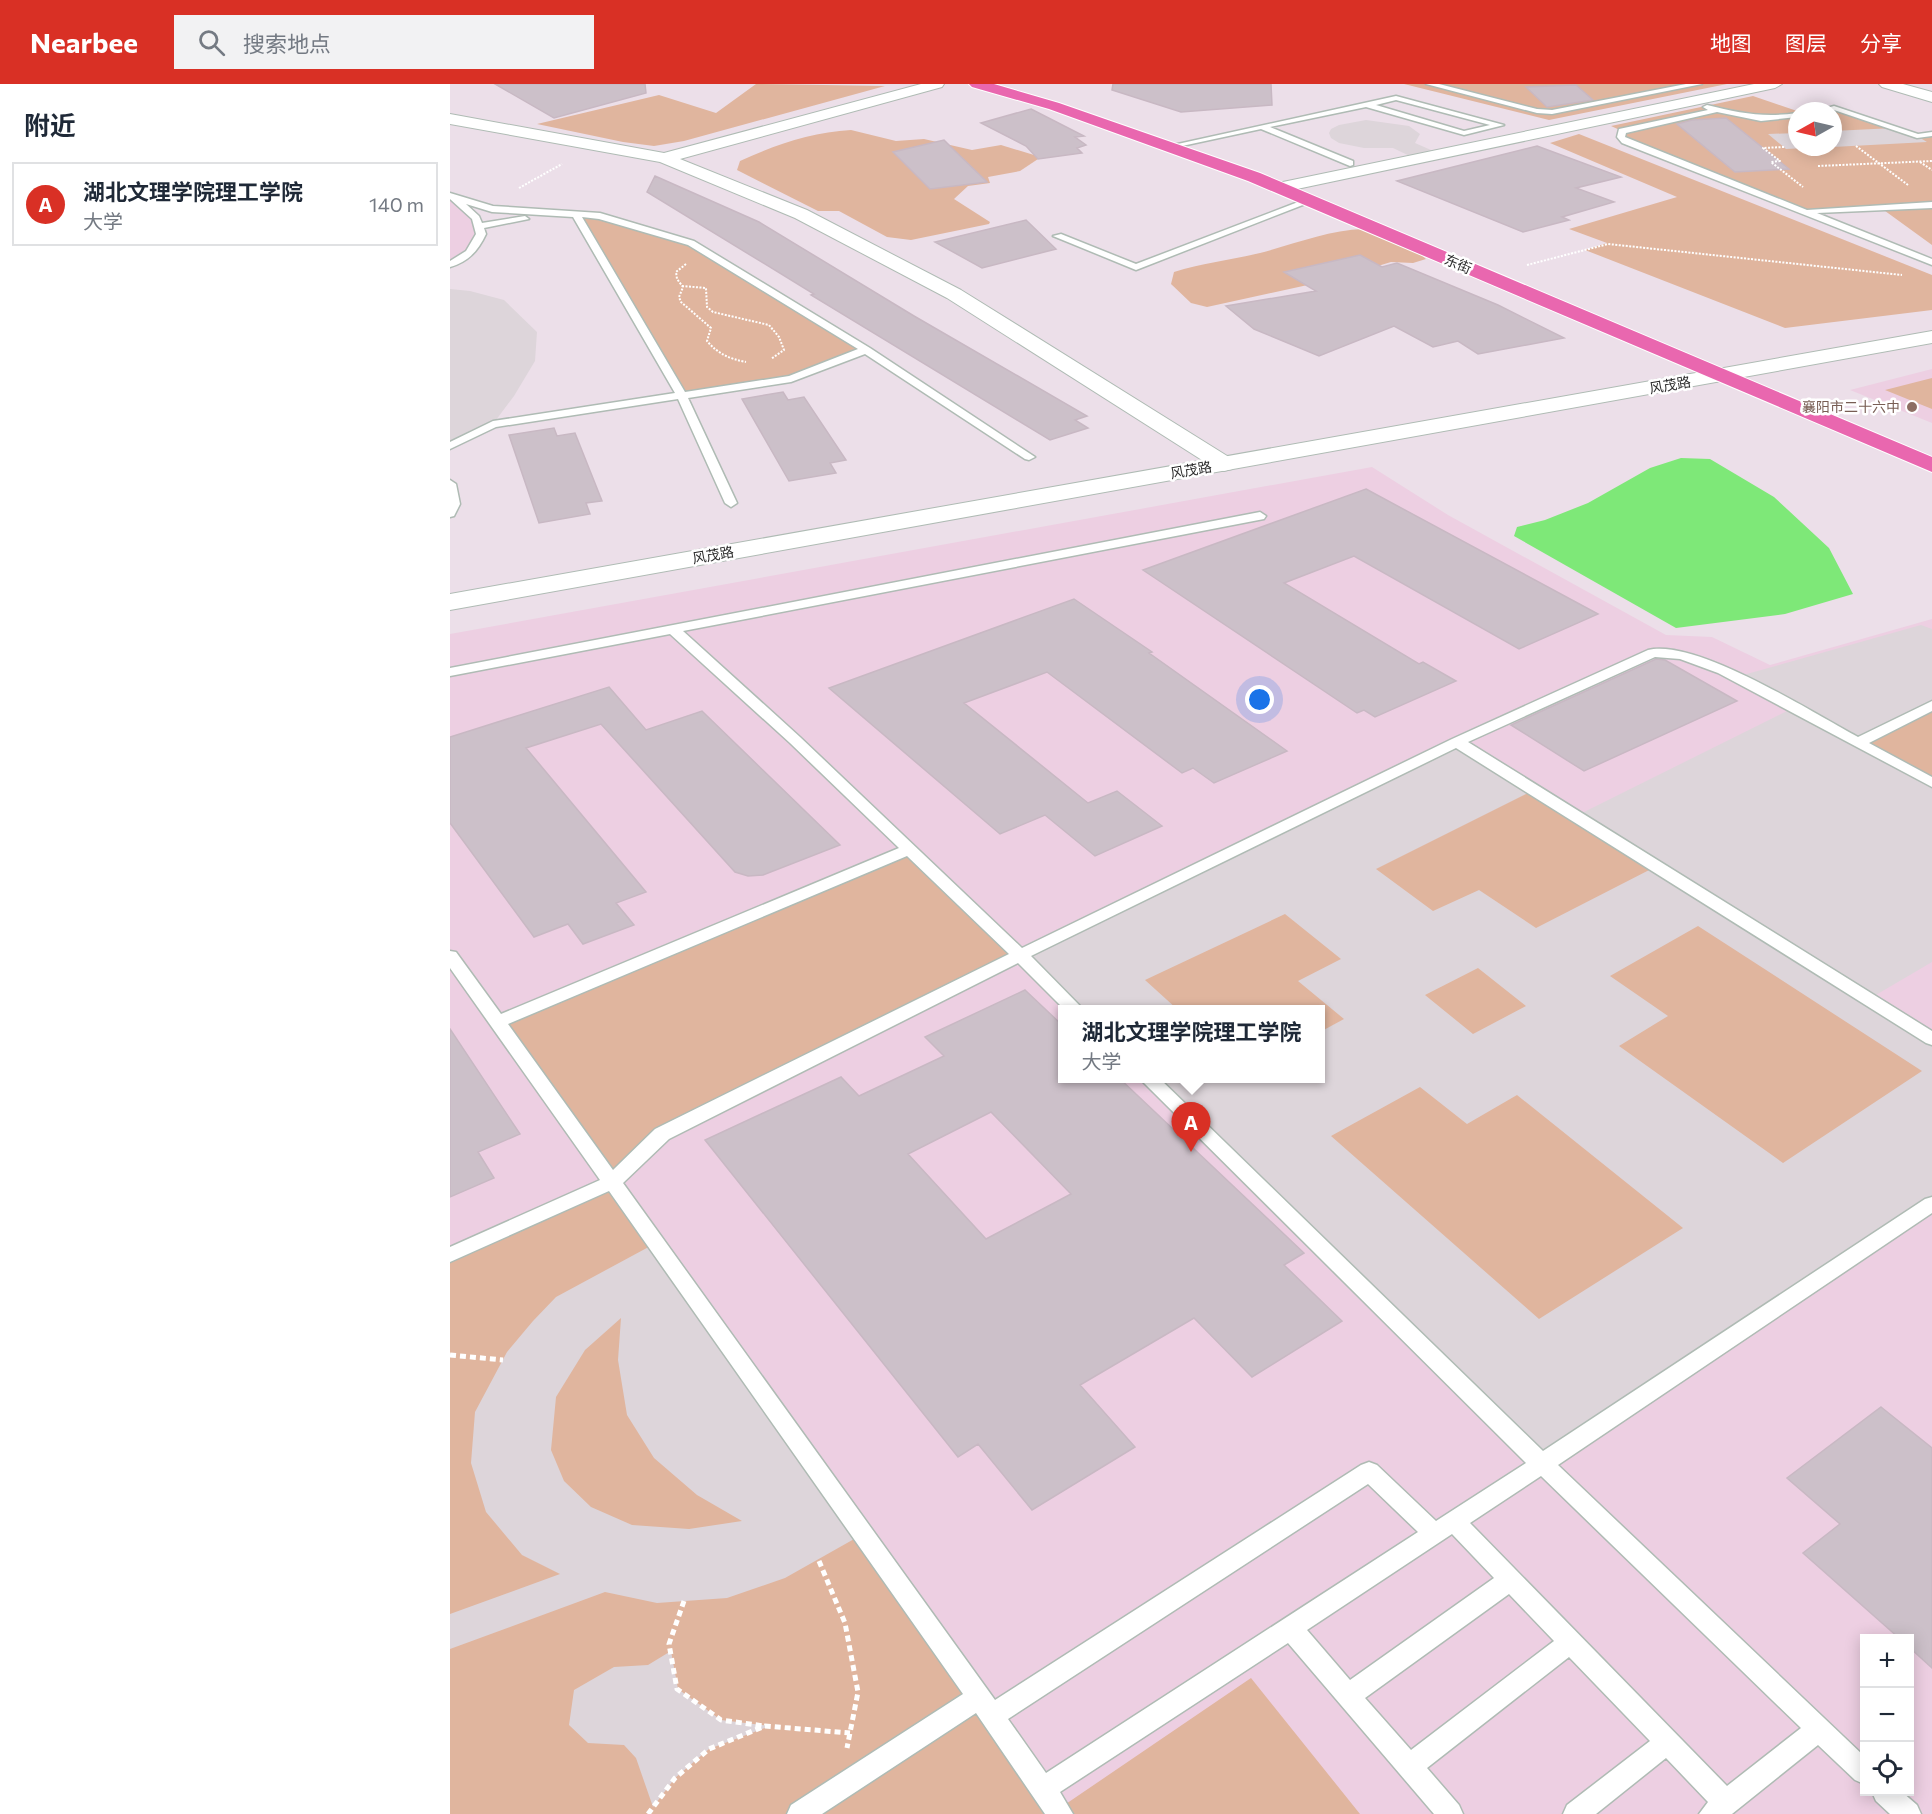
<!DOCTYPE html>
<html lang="zh">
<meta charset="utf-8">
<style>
body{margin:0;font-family:Commissioner,"Noto Sans SC",sans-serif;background:#f2f2f3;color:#1f2937}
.controls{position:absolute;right:18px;bottom:18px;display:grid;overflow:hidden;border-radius:0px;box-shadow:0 3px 15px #0003}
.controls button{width:54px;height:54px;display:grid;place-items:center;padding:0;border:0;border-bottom:2px solid #e0e1e3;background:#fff;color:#1f2937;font:30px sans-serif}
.compass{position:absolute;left:1338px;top:18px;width:54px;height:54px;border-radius:50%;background:#fff;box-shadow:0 3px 15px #0003;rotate:262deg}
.you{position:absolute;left:810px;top:616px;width:21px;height:21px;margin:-15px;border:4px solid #fff;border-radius:50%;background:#1a73e8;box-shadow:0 0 0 9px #1a73e833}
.badge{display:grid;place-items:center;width:39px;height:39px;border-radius:50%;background:#d93025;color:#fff;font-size:20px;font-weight:700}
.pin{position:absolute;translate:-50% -50px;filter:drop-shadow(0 2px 3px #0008)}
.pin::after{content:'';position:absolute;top:32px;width:21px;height:18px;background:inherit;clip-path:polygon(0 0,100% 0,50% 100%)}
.popup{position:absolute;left:608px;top:921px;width:267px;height:78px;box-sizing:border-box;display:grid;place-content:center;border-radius:0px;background:#fff;filter:drop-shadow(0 2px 4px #0005);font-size:20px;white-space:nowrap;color:#747a83}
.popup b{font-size:22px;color:#1f2937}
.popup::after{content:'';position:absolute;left:50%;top:100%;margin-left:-12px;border:12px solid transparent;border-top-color:#fff}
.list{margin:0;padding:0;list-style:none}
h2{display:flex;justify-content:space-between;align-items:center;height:78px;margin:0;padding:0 24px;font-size:26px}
h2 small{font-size:20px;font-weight:400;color:#747a83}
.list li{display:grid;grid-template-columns:39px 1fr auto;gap:18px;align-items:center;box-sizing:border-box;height:84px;margin:0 12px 12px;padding:0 12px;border:2px solid #e0e1e3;border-radius:0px}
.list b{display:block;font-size:22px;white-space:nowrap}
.list p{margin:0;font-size:20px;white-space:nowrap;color:#747a83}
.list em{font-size:20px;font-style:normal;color:#747a83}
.icon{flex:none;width:33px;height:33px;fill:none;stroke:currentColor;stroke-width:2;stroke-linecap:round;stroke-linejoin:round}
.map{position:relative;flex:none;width:1482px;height:1730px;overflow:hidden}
header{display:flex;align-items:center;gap:36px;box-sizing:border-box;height:84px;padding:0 30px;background:#d93025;color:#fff}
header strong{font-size:28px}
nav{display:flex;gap:33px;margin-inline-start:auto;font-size:21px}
.search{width:420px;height:54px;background:#f2f2f3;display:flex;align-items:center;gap:15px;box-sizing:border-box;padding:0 21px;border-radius:0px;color:#747a83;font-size:22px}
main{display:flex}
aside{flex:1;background:#fff}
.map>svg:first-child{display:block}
.education{fill:#edcfe2;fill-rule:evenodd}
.green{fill:#e0b59e}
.plaza{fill:#ddd5da;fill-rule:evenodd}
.water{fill:#7ee878}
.building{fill:#ccc0c9;stroke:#c8b8c3;stroke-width:1.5;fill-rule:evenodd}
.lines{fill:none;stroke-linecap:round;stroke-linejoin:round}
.lane-casing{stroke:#afbbb4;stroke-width:3}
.street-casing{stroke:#afbbb4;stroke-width:2}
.secondary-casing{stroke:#afbbb4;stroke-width:2}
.primary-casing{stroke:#fff;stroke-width:2}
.path-far1{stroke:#fff;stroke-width:2;stroke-dasharray:2 1.5;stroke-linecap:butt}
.path{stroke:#fff;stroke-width:5;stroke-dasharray:6 4;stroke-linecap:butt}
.lane{fill:#fff;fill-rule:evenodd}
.street{fill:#fff;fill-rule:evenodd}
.secondary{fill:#fff;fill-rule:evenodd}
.primary{fill:#e967af;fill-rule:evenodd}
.education-dot{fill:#8d6e63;stroke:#fff;stroke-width:2}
.labels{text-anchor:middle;stroke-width:5;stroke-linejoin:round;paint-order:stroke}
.far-street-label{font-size:14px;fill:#2c2c2c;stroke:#fff}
.far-education-label{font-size:14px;fill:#785e54;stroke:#fff;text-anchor:end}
</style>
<header>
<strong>Nearbee</strong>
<div class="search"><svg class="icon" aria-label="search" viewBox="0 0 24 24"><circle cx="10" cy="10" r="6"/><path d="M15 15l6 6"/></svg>搜索地点</div>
<nav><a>地图</a><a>图层</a><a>分享</a></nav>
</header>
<main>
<aside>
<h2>附近<small></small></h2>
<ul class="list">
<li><span class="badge">A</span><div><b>湖北文理学院理工学院</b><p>大学</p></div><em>140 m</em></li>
</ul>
</aside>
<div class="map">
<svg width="1482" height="1730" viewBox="0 0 1482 1730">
<rect width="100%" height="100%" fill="#ecdfe9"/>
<path class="education" d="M0,112L26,134L31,150L25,164L0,180Z
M1482,285V339L1400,306Z
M922,383L998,431L1216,551L1262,553L1320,581L1482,535V1730H0V550ZM612,926H870V994H612ZM1414,1554H1460V1708H1414Z"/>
<path class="green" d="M306,0L435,2L234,57L204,62L173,58L87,40L209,11L266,29Z
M954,0H1277L1099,36Z
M1303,12L1347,27V63H1383V27H1370L1384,24L1467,52L1482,50V161L1431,124L1354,128L1175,57L1172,47L1161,42Z
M401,46L446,57L474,55L522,66L551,61L584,71L588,75L570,87L538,93L540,99L518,102L504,115L540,138L539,140L461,156L437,153L389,127H368L287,86L290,77C325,61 362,48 401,46Z
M1129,50L1482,191V226L1335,244L1135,166L1157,159L1119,145L1227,113L1100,59Z
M126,131L150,132L241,159L416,266L341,295L232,312Z
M914,145L969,169L976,175L963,179L941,178L885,195L757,223L741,219L721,200L724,188C752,179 781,176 810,169C845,160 878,146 914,145Z
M1482,294V325L1435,306Z
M1482,621V699L1408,659Z
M1007,658L1482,955V1120L1092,1380L771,1066L870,994V926L626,925L570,871L212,1050L162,1098L607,1726L801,1594L910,1730H0V1171L162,1098L47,938L460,765L570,871Z"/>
<path class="plaza" d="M916,36L959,42L970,50L965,59L990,70L966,75L943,64H914L889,59L881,54L879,49L881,45L889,41Z
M1444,44L1467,52L1477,58L1383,63V47Z
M1347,49V63H1375L1336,65L1318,50Z
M0,205L20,207L54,216L87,248L85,277L64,312L43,340L0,362Z
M1471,541L1482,545V621L1408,659L1482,699V878L1419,915L1482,955V1120L1092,1380L697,995L870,994V948L894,935L848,897L891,875L835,830L695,896L727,925L626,926L570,871L1007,658L1084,706L926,785L983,827L1029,806L1086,844L1207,782L1126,732L1343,624L1286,593ZM1248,842L1472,987L1333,1079L1169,962L1218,932L1160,892ZM1028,884L1076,922L1023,950L975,911ZM970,1003L1017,1040L1067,1011L1233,1144L1089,1235L881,1052Z
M206,1159L413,1450L335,1494L277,1514L207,1519L155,1508L0,1565V1530L110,1490L72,1471L36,1428L21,1379L25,1328L57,1268L83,1237L106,1213ZM171,1234L168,1276L177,1331L204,1374L247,1411L292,1437L239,1445L182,1441L141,1423L114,1397L101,1366L106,1313L135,1266Z
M221,1567L228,1605L271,1636L320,1642L259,1665L225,1694L203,1723L186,1674L174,1661L138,1659L119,1641L124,1606L164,1583L198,1581Z"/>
<path class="water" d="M1231,374L1260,375L1324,413L1379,464L1403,510L1335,530L1226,544L1064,452L1067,443L1095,436L1138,419L1200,384Z"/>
<path class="building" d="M45,0H195L196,9L104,34Z
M663,0H821L822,21L731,28L662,6Z
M1126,1L1143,16L1097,23L1076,3Z
M581,25L634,52L625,53L636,61L627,64L632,69L588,75L576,62L531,39Z
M1276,34L1339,85L1285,88L1227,40L1242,36Z
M494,56L503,65L537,98L480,105L443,68Z
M1087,62L1171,93L1126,104L1164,118L1112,133L1119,136L1073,148L947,97Z
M205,92L309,138L464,232L637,332L625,336L638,344L600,356L361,211L364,210L197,108Z
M576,136L606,165L532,184L485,158Z
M910,171L932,183L947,179L1048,221L1114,254L1028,270L1008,257L983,263L944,242L869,272L804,245L776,222L866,207L834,188Z
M333,308L338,316L354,313L396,376L380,379L386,389L339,397L292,315Z
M104,344L107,352L125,349L152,417L136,419L140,430L89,439L59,351Z
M916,405L1148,530L1069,565L904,472L834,499L969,580L973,578L1006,597L925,633L914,626L907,629L693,486Z
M624,515L702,568L699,569L837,667L764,699L743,684L732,689L597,588L514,619L638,719L667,707L712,742L645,772L595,731L550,750L379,604Z
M1206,575L1215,576L1287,617L1134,687L1061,641Z
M159,603L196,646L252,627L390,761L313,791L298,792L285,788L151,640L76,664L196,808L166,819L184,841L133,860L118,840L84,853L0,739V653Z
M575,906L612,941V994H669L854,1169L834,1181L892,1237L802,1293L744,1234L630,1301L685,1363L582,1426L528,1360L508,1373L255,1056L391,993L409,1012L494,972L475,953ZM541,1028L621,1110L536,1155L458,1070Z
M0,945L70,1050L28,1068L44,1094L0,1113Z
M1431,1323L1482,1364V1584L1460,1564V1554H1449L1353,1469L1390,1440L1337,1394Z"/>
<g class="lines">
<g class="lane-casing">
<path id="lane" d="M976,0H989L1087,25L1102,26L1236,0H1252L1102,30L1087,29Z
M946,12L1054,41L1014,51L916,23L820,43L903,77V81L900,82L811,45L718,65L714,63ZM946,16L1040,41L1014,47L926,21Z
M1257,21C1289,29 1314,34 1347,29V33L1311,37L1267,28L1176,49L1175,53L1357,126L1482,118V124L1367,129L1482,175V181L1172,59L1167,53L1169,45L1258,26L1253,23Z
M1384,22L1468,50L1482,48V52L1467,54L1384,26L1366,27Z
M0,109L43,122L150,129L244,157L420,264L585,373L579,376L575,375L415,270L341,298L238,314L287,419L281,423L275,419L228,315L46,343L0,365V358L43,337L225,309L123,133L42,128L16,120L29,132L32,139L75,132L79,135L34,144L36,150C28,167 18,178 0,183V177L16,167L26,150L22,135L0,115ZM132,133L149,135L238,161L408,265L339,292L235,308Z
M856,115L863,117L686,186L603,152L611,150L686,180Z
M0,396L6,400L10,420L4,432L0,433Z
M810,428L816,432L814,435L233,547L350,653L572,864L1002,655L1198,566C1246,554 1363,629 1408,653L1482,617V627L1419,659L1482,693V703L1268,589L1230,575L1205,573L1018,658L1482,947V961L1476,959L1006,664L581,872L634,926H615L568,879L219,1055L173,1099L545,1616L911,1381L919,1378L927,1381L986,1437L1076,1379L689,994H709L1093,1367L1475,1115L1482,1113V1129L1108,1381L1414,1672V1700L1405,1696L1368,1661L1282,1730H1249L1258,1718L1216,1674L1146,1730H1113L1117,1721L1200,1657L1119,1573L977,1684L1009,1721L1013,1730H984L838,1559L610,1708L623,1730H595L526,1629L372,1730H337L341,1721L513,1610L159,1107L0,1178V1163L150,1096L0,884V867L6,868L51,930L449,764L340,659L220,550L0,592V584ZM457,772L559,870L205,1045L163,1086L58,940ZM1091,1392L1351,1644L1277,1702L1020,1439ZM918,1400L968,1448L596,1689L558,1635ZM1002,1450L1044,1494L900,1596L857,1546ZM1059,1510L1104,1557L961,1666L915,1614Z
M1422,1708H1452L1467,1721L1471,1730H1440L1426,1717Z"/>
</g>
<g class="street-casing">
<path id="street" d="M471,0H494L492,3L230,75L357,126L511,206L782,375L785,380L782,385L774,387L766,385L497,214L345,134L210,78L0,40V30L214,69Z
M1304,0H1332L1325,4L828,109L820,104L828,99Z"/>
</g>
<g class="secondary-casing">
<path id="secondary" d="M1429,0H1453L1482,8V18L1432,3Z
M1482,247V259L0,526V510Z"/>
</g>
<g class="primary-casing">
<path id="primary" d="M519,0H544L609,19L810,89L1482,373V388L798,97L599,25L522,3Z"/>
</g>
<path class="path-far1" d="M1406,62L1458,101
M1334,63L1313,64L1330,77L1321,78L1353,103
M1470,78L1482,86
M1368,82L1482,77
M69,104L112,80
M236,180L226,188L227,195L233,203L229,213L231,218L261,244L257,257C268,270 280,275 296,278
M1077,181L1158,160L1452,191
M232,202L256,204L257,223L263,228L319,241L329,253L334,266L321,275"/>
<path class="path" d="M0,1271L53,1276
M369,1477L395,1539L408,1608L397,1664
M234,1517L219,1560L227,1605L271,1636L314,1642
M198,1730L225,1694L259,1665L315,1642L400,1649"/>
<use href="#lane" class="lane"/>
<use href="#street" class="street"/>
<use href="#secondary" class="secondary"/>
<use href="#primary" class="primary"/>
</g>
<circle class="education-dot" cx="1462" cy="323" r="6"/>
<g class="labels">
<g class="far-street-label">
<text transform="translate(1008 180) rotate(23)" y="5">东街</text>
<text transform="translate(1220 301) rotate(-10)" y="5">风茂路</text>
<text transform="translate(741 386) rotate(-10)" y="5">风茂路</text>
<text transform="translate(263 471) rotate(-10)" y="5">风茂路</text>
</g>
<g class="far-education-label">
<text x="1450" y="328">襄阳市二十六中</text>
</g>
</g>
</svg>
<div class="controls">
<button>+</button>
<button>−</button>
<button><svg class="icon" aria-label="locate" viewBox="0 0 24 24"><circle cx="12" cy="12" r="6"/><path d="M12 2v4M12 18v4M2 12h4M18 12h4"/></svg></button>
</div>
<svg class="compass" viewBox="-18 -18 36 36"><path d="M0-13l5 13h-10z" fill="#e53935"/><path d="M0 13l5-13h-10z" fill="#747a83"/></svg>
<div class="you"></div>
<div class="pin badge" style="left:741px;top:1068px">A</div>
<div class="popup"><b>湖北文理学院理工学院</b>大学</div>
</div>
</main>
